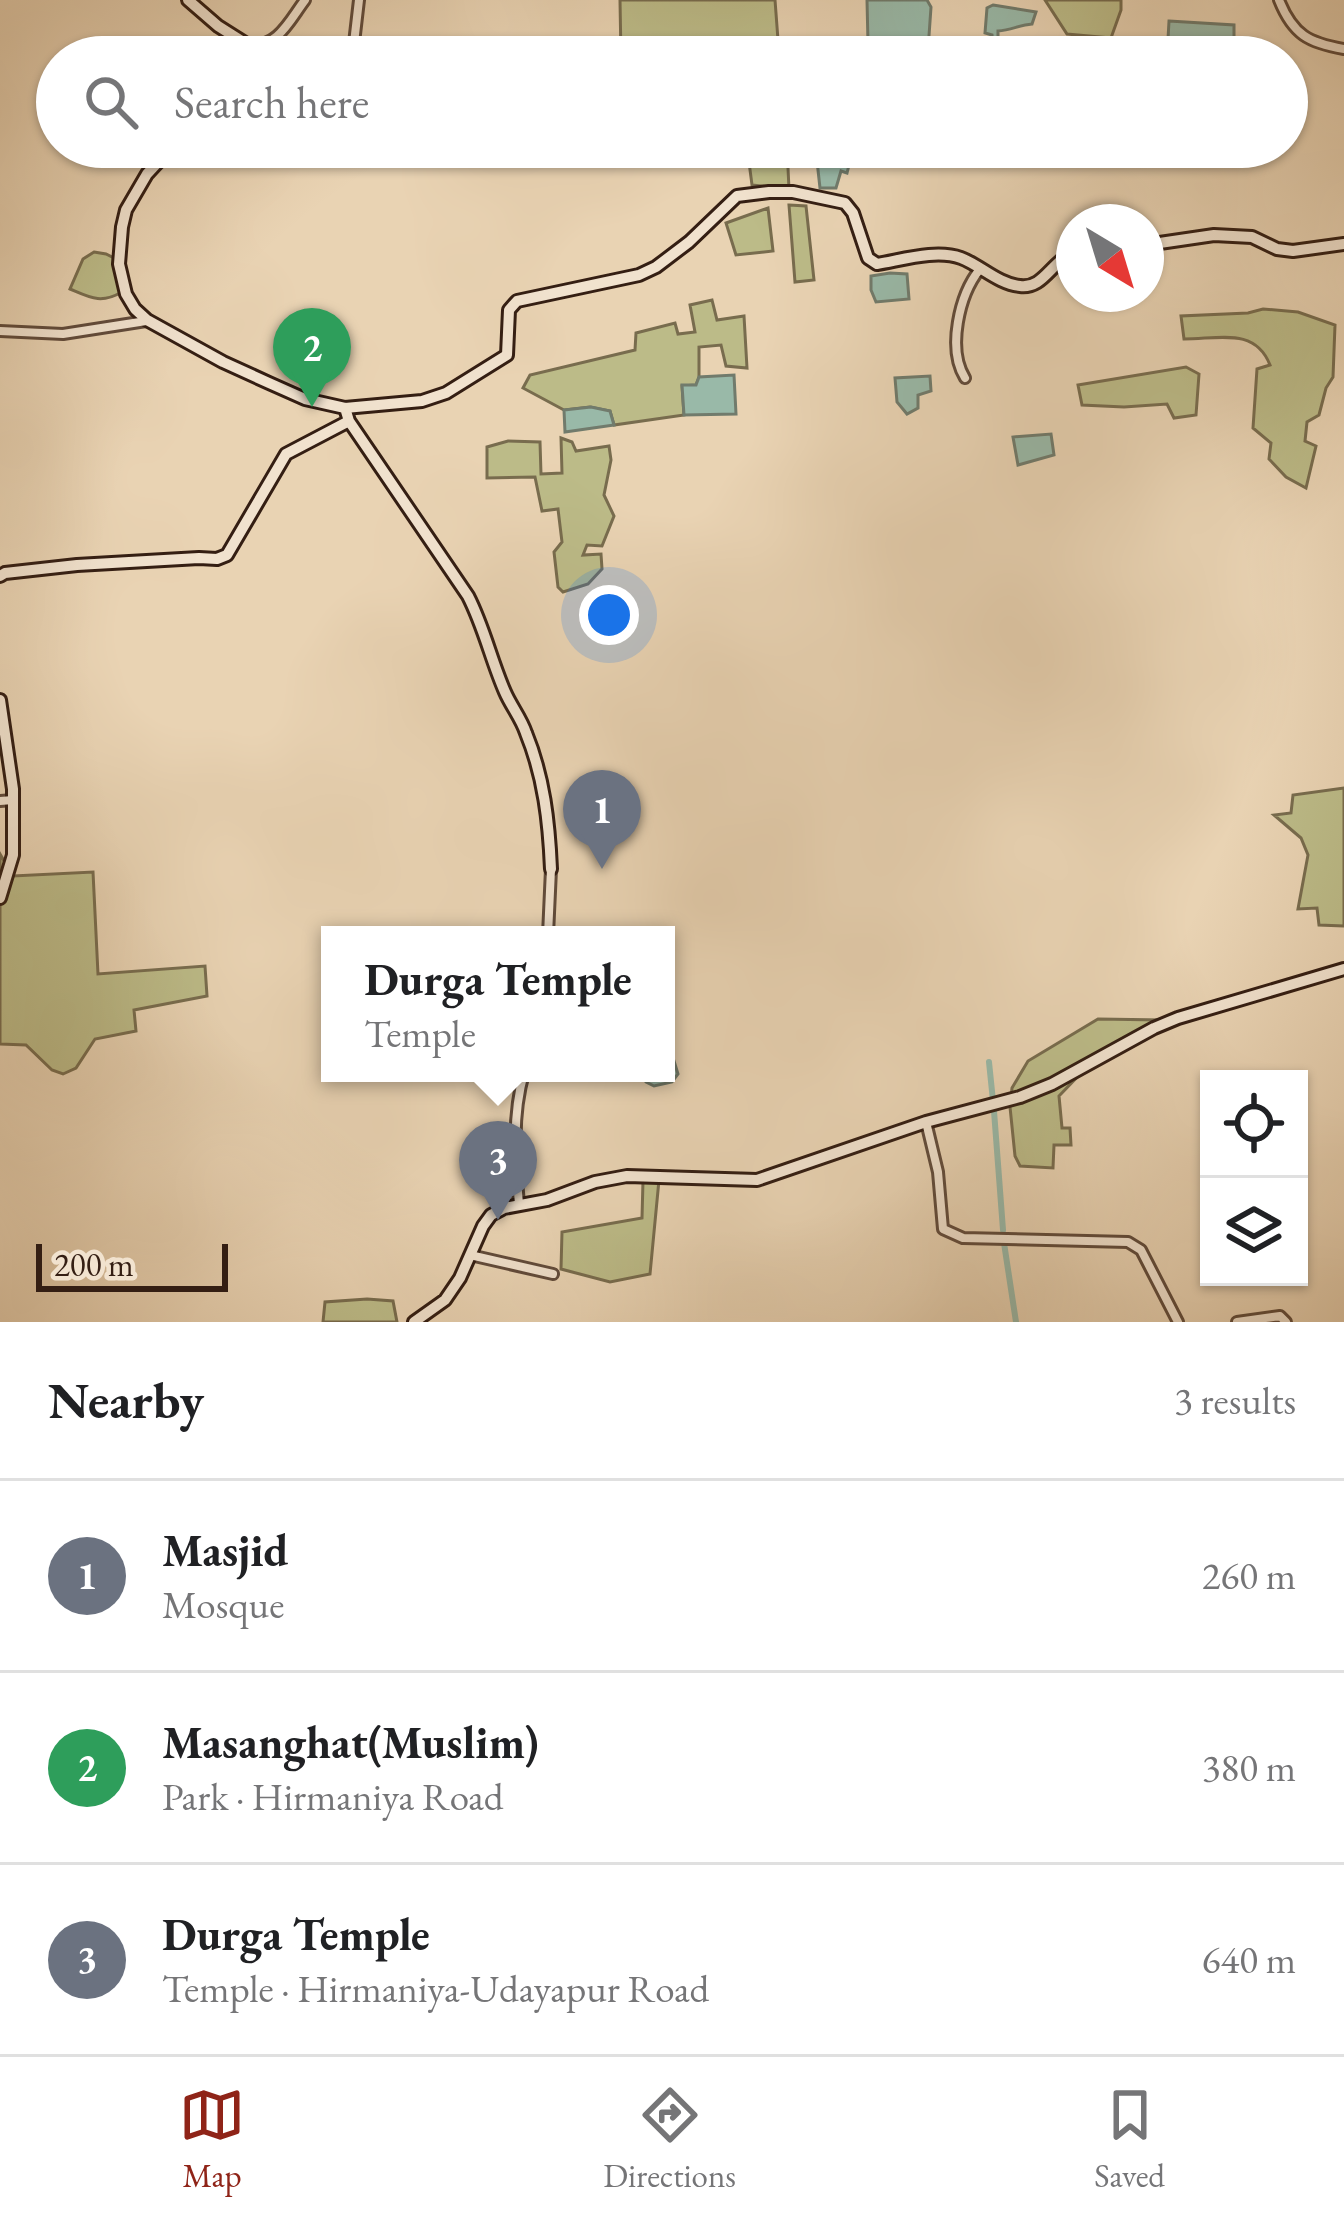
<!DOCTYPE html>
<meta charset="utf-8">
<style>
body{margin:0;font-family:"EB Garamond",serif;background:#f2f2f2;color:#202124}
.controls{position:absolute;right:36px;bottom:36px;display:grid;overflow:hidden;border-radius:0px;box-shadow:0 3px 9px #0004}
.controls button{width:108px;height:108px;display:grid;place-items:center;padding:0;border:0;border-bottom:3px solid #e0e0e0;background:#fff;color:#202124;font:60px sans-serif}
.compass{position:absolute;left:1056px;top:204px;width:108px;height:108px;border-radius:50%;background:#fff;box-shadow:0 3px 9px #0004;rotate:142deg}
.scale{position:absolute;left:36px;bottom:30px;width:192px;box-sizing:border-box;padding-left:12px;border:6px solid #341e13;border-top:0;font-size:33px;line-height:42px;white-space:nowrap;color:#341e13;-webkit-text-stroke:9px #f1e2ce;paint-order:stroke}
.you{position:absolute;left:609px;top:615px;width:42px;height:42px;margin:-30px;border:9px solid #fff;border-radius:50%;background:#1a73e8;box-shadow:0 0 0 18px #1a73e833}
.badge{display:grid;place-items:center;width:78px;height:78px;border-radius:50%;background:#8f2418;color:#fff;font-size:39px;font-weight:700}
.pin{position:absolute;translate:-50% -99px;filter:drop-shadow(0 3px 6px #0008)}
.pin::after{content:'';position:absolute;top:63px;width:42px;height:36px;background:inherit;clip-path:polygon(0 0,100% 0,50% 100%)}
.popup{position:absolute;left:321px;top:926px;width:354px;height:156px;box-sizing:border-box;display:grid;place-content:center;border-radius:0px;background:#fff;filter:drop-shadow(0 3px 9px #0005);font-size:39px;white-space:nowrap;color:#757577}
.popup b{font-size:45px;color:#202124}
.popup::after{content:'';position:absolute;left:50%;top:100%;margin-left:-24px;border:24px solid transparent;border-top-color:#fff}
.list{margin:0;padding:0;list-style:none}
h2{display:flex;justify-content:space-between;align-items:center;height:156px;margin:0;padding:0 48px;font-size:51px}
h2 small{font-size:39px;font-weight:400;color:#757577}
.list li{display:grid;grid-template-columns:78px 1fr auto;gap:36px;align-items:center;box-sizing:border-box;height:192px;padding:0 48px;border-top:3px solid #e0e0e0}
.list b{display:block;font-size:45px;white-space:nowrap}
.list p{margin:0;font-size:39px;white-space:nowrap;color:#757577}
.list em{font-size:39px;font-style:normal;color:#757577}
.icon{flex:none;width:66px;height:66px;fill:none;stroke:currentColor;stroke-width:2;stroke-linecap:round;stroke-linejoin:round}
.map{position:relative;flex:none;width:1344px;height:1322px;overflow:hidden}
.search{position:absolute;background:#fff;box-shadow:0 3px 9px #0004;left:36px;right:36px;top:36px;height:132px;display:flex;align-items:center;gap:30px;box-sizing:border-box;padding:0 42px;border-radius:66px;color:#757577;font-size:45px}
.sheet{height:732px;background:#fff}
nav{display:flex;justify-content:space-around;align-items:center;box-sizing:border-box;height:168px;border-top:3px solid #e0e0e0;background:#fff;font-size:33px;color:#757577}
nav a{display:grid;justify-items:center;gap:6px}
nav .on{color:#8f2418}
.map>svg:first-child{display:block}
.green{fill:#bcbb88;stroke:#786c4e;stroke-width:3}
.water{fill:#99b9a8;stroke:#717b6c;stroke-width:3}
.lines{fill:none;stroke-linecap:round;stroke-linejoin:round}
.canal{stroke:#99b9a8;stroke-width:6}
.street-casing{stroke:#614b3b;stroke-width:14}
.secondary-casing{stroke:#341e13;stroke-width:16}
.street{stroke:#f1e2ce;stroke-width:8}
.secondary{stroke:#f1e2ce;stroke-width:10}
</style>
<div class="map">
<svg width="1344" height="1322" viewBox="0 0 1344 1322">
<rect width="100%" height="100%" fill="#e9d3b3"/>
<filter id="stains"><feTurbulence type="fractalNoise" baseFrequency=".00167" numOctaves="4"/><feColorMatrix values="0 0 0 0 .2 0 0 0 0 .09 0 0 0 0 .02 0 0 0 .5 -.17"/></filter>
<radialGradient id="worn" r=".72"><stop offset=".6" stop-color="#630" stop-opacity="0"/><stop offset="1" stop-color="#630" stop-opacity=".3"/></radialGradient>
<path class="green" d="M620,0H775L778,40L762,46L764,57H621Z
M1045,0H1121V10L1111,38L1067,34Z
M747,147H787L789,189L752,185Z
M789,205L806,206L814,280L795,282Z
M768,208L773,251L736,255L726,223Z
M94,252L106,254L116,259L122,292C101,304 91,298 70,289L83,259Z
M712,300L717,320L744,316L747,368L726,366L721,345L699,347V377L696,385L682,386L684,415L614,425L610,411L590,407L564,410L523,388L530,375L635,350L636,333L675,323L678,334L695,332L690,305Z
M1263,309L1298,312L1335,325L1333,377L1326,388L1319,415L1307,422L1305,441L1316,446L1306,488L1286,477L1269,459L1271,443L1253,428L1257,369L1270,365C1255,327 1219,339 1184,339L1181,316L1248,313Z
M1186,367L1199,374L1196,415L1174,418L1167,404L1124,407L1082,405L1078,385Z
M561,438L572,442L576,451L609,446L611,460L604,495L614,516L602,546L587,545L583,555L601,554L602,569L588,584L563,592L558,587L554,552L562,542L558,509L542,511L535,477L487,478V447L508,441L540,442L541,474L562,473Z
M1344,788V926L1319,925L1317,908L1298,909L1308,855L1301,838L1274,815L1291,813L1293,795Z
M0,854L13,876L93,872L98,974L205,966L207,996L134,1010L136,1031L95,1039L76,1068L63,1074L52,1070L26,1045L0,1044Z
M1098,1019L1160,1020L1085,1069L1059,1096L1062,1128H1070L1071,1145H1054L1053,1168L1020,1166L1015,1156L1010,1107L1012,1088L1028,1061Z
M659,1180L650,1274L610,1282L561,1269L562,1232L642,1218L643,1181Z
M367,1299L393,1301L397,1322H323L325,1302Z"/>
<path class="water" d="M867,0H927L931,7L928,50L918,56L895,57L892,42L868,43Z
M993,5L1036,12L1032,24C1020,25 1011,30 998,31V40H1010V57H994L992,35L985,33L987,8Z
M1169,21L1234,25V57H1167Z
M1079,38L1078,57H1036V42Z
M821,157L845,159L849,165L847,173L841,171L836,188H820L817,161Z
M890,273L907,274L909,299L876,302L871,290V276Z
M734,375L736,414L684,415L682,385H696L699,377Z
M930,376L931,391L918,395V408L907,414L897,402L895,378Z
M591,407L610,411L614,425L565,432L564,410Z
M1051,434L1054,455L1018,465L1013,437Z
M666,1035L678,1074L672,1082L654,1086L646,1082L644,1073H666Z"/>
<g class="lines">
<path class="canal" d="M989,1062L993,1101
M994,1111L1003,1230
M1004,1243L1016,1322"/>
<g class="street-casing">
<path id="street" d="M1279,0C1293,35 1309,43 1344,49
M354,43L359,0
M248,45C278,48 289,21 305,0
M0,331L63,334L146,321
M965,378C947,349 959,295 980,269
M0,801L13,800
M548,935L551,869
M926,1122L938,1172L943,1229L963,1238L1128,1242L1141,1250L1178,1322
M519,1204C515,1161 512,1115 524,1073
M470,1255L553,1274
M1237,1322L1280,1316L1286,1322"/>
</g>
<g class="secondary-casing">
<path id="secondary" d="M188,0L218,26L248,45L243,57
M172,147L147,174L126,210L122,227L119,264L126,294L135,309L147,320L223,362L269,383L305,399L345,408L422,401L446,393L507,355L509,310L517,301L639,275L656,267L689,242L737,196L769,192H793L845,203L853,213L868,258L877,264C902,260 936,249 961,258C980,265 998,284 1020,286C1044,289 1051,261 1074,253
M1146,245L1214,235L1252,237L1277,249L1293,251L1344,244
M345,408L349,421L468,596C484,627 491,660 505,692C511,706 521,718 526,733C544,777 549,822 551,869
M0,576L5,573L77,565L199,558L217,559L227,555L286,454L349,421
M0,700L13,789V855L0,898
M414,1322L445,1300L460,1278L483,1226L491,1215L504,1208L547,1200L595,1182L627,1176L757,1180L926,1122L1020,1097L1052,1084L1154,1028L1178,1018L1344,969"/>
</g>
<use href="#street" class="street"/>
<use href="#secondary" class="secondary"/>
</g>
<rect width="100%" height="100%" filter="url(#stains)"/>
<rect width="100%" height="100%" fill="url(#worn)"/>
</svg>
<div class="controls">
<button><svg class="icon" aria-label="locate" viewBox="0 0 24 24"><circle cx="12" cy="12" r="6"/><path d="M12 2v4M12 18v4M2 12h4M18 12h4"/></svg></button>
<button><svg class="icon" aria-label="layers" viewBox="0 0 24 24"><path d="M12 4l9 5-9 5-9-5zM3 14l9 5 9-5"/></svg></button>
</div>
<svg class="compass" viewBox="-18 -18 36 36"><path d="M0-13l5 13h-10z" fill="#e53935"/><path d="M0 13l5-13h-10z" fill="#757577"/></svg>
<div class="scale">200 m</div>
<div class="you"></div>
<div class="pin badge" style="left:602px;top:869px;background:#6b7280">1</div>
<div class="pin badge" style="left:312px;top:407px;background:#2e9e5b">2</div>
<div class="pin badge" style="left:498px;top:1220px;background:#6b7280">3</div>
<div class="popup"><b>Durga Temple</b>Temple</div>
<div class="search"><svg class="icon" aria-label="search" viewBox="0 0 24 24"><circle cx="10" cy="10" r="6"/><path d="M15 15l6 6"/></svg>Search here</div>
</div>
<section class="sheet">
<h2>Nearby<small>3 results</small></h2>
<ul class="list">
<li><span class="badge" style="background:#6b7280">1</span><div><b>Masjid</b><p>Mosque</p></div><em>260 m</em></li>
<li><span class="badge" style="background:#2e9e5b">2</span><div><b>Masanghat(Muslim)</b><p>Park · Hirmaniya Road</p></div><em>380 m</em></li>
<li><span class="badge" style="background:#6b7280">3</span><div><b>Durga Temple</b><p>Temple · Hirmaniya-Udayapur Road</p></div><em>640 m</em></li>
</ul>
</section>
<nav>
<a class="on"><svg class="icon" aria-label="map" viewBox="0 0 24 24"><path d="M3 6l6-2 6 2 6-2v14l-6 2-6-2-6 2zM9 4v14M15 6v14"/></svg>Map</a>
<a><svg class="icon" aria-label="directions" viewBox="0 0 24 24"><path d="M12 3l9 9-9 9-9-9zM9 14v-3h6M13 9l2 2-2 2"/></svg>Directions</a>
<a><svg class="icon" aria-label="saved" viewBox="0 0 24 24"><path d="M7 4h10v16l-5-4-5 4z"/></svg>Saved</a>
</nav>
